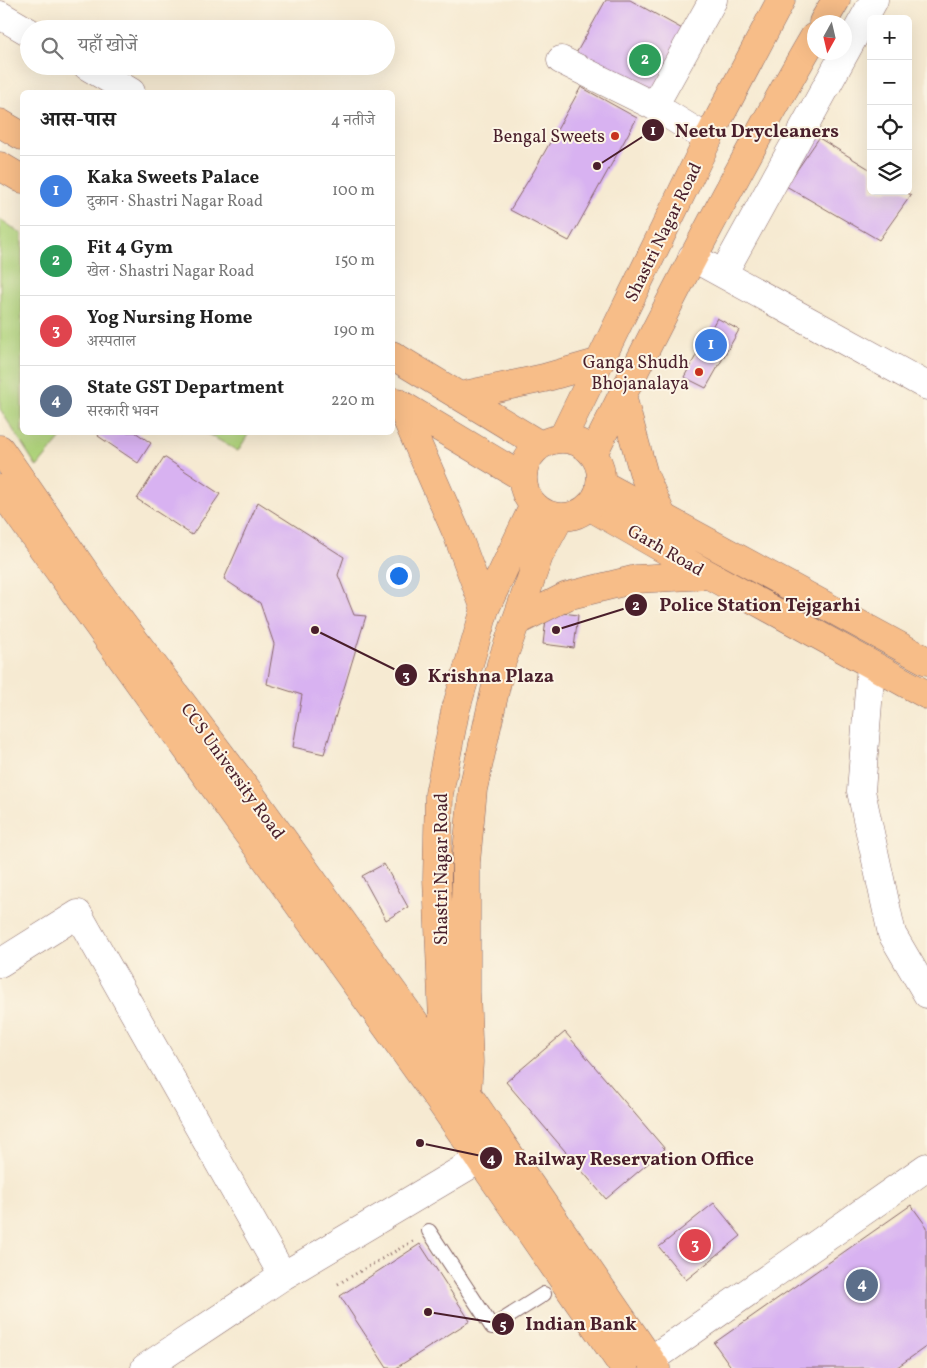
<!DOCTYPE html>
<html lang="hi">
<meta charset="utf-8">
<style>
body{margin:0;font-family:Vollkorn,"Noto Serif Devanagari",serif;background:#f6f6f6;color:#222}
.controls{position:absolute;right:15px;top:15px;display:grid;overflow:hidden;border-radius:8px;box-shadow:0 5px 20px #0002}
.controls button{width:45px;height:45px;display:grid;place-items:center;padding:0;border:0;border-bottom:1px solid #e0e0e0;background:#fff;color:#222;font:25px sans-serif}
.compass{position:absolute;left:807px;top:15px;width:45px;height:45px;border-radius:50%;background:#fff;box-shadow:0 5px 20px #0002;rotate:188deg}
.you{position:absolute;left:398px;top:575px;width:18px;height:18px;margin:-12px;border:4px solid #fff;border-radius:50%;background:#1a73e8;box-shadow:0 0 0 8px #1a73e833}
.badge{display:grid;place-items:center;width:32px;height:32px;border-radius:50%;background:#d93025;color:#fff;font-size:16px;font-weight:700}
.pin{position:absolute;translate:-50% -50%;border:2px solid #fff;box-shadow:0 1px 5px #0006}
.list{margin:0;padding:0;list-style:none}
h2{display:flex;justify-content:space-between;align-items:center;height:65px;margin:0;padding:0 20px;font-size:21px}
h2 small{font-size:16px;font-weight:400;color:#767676}
.list li{display:grid;grid-template-columns:32px 1fr auto;gap:15px;align-items:center;box-sizing:border-box;height:70px;padding:0 20px;border-top:1px solid #e0e0e0}
.list b{display:block;font-size:19px;white-space:nowrap}
.list p{margin:0;font-size:16px;white-space:nowrap;color:#767676}
.list em{font-size:16px;font-style:normal;color:#767676}
.icon{flex:none;width:28px;height:28px;fill:none;stroke:currentColor;stroke-width:2;stroke-linecap:round;stroke-linejoin:round}
.map{position:relative;flex:none;width:927px;height:1368px;overflow:hidden}
.search{position:absolute;background:#fff;box-shadow:0 5px 20px #0002;left:20px;top:20px;width:375px;height:55px;display:flex;align-items:center;gap:12px;box-sizing:border-box;padding:0 18px;border-radius:28px;color:#767676;font-size:19px}
.panel{position:absolute;background:#fff;box-shadow:0 5px 20px #0002;left:20px;top:90px;width:375px;height:345px;border-radius:8px}
.map>svg:first-child{display:block}
.green{fill:#b0d47c;stroke:#7d7a54}
.building{fill:#d8b2f1}
.lines{fill:none;stroke-linecap:round;stroke-linejoin:round}
.service-casing{stroke:#866665;stroke-width:16}
.minor-casing{stroke:#866665;stroke-width:29}
.primary-casing{stroke:#866665;stroke-width:29}
.trunk-casing{stroke:#866665;stroke-width:29}
.path{stroke:#866665;stroke-width:3;stroke-dasharray:1 4;stroke-linecap:butt}
.service{stroke:#fff;stroke-width:14}
.minor{stroke:#fff;stroke-width:28}
.primary{stroke:#f7bd88;stroke-width:28}
.trunk{stroke:#f7bd88;stroke-width:28}
.poi-dot{fill:#c8321e;stroke:#fcf5e5;stroke-width:2}
.labels{text-anchor:middle;stroke-width:4;stroke-linejoin:round;paint-order:stroke}
.poi-label{font-size:18px;fill:#4a1f2b;stroke:#fcf5e5;text-anchor:end}
.street-label{font-size:18px;fill:#4a1f2b;stroke:#fcf5e5}
.leader{fill:none;stroke:#4a1f2b;stroke-width:2}
.callout-dot{fill:#4a1f2b;stroke:#fcf5e5;stroke-width:2}
.mark-label{font-size:15px;text-anchor:middle;font-weight:bold;fill:#fff}
.callout-label{font-size:19px;text-anchor:middle;font-weight:bold;fill:#4a1f2b;stroke:#fcf5e5;stroke-width:4;stroke-linejoin:round;paint-order:stroke}
</style>
<div class="map">
<svg width="927" height="1368" viewBox="0 0 927 1368">
<rect width="100%" height="100%" fill="#fcf5e5"/>
<filter id="ink" filterUnits="userSpaceOnUse"><feTurbulence type="fractalNoise" baseFrequency=".02" numOctaves="2"/><feDisplacementMap in="SourceGraphic" scale="10" xChannelSelector="R" yChannelSelector="G"/><feConvolveMatrix kernelMatrix="1 2 1 2 8 2 1 2 1" color-interpolation-filters="sRGB"/></filter>
<filter id="wash" filterUnits="userSpaceOnUse"><feTurbulence type="fractalNoise" baseFrequency=".0096" numOctaves="4" result="noise"/><feDisplacementMap in="SourceGraphic" scale="20" xChannelSelector="R" yChannelSelector="G"/><feGaussianBlur stdDeviation="1.12" result="paint"/><feColorMatrix in="noise" values="0 0 0 0 0 0 0 0 0 0 0 0 0 0 0 0 0 1.4 0 .05"/><feComposite in="paint" operator="in"/></filter>
<g filter="url(#wash)">
<rect width="100%" height="100%" fill="#f6ead2"/>
<path class="green" d="M0,219L22,234V432L65,433L37,467L0,409Z
M206,433L249,432V433L238,451Z"/>
<g id="blocks">
<path class="building" d="M606,0H630L686,31L649,98L574,57Z
M581,87L637,118L569,241L510,210L534,171Z
M819,138L871,170V191H904L911,195L879,240L786,186Z
M717,318L739,330L706,388L684,377Z
M100,432H135L151,443L138,463L98,436Z
M164,457L220,494L192,535L137,499Z
M258,502L344,557L338,575L354,615L366,616L324,754L293,747L302,695L267,684L274,644L260,603L224,579Z
M547,611L578,615L574,648L543,644Z
M384,864L408,907L386,920L362,876Z
M565,1032L665,1149L606,1199L506,1082Z
M714,1203L741,1236L686,1280L659,1247Z
M911,1205L927,1227V1346L896,1368H732L714,1343Z
M420,1244L470,1321L396,1368H387L340,1296Z"/>
</g>
</g>
<g filter="url(#ink)">
<use href="#blocks" fill-opacity="0" stroke="#866665" stroke-width="1"/>
<g class="lines">
<g class="service-casing">
<path id="service" d="M429,1231L492,1327L544,1294"/>
</g>
<g class="minor-casing">
<path id="minor" d="M0,15L29,32
M561,60L654,106L708,139
M87,66L131,92
M654,106L713,0
M692,257L927,386
M723,274L874,0
M871,665L861,791L892,934L927,994
M0,963L78,914L283,1276L480,1159
M651,1360L927,1167
M145,1368L283,1276"/>
</g>
<g class="primary-casing">
<path id="primary" d="M600,483L927,661
M589,506L709,575L927,695"/>
</g>
<g class="trunk-casing">
<path id="trunk" d="M823,22L836,0
M0,123L22,136
M0,166L22,179
M392,355L540,445
M460,396L544,378L600,362
M622,396L644,475L663,518
M397,402L522,477
M400,404L457,534L485,609
M523 478a39 39 0 1 1 78 0a39 39 0 1 1-78 0Z
M562,439L708,139L781,0
M0,449L105,601L249,792L419,1028L445,1068L467,1093L656,1368
M593,454C663,313 735,173 814,37
M0,489L439,1100L624,1368
M516,622L567,596L636,579L709,575
M445,1069L437,878L439,794L455,712L485,609L534,505
M463,1102L467,1093L469,1062L466,992V862L473,789L501,664L539,556L560,517"/>
</g>
<path class="path" d="M338,1284L413,1241"/>
<use href="#service" class="service"/>
<use href="#minor" class="minor"/>
<use href="#primary" class="primary"/>
<use href="#trunk" class="trunk"/>
</g>
</g>
<g class="poi-dot">
<circle cx="615" cy="136" r="5"/>
<circle cx="699" cy="372" r="5"/>
</g>
<g class="labels">
<g class="poi-label">
<text x="605" y="142">Bengal Sweets</text>
<text x="689" y="368">Ganga Shudh<tspan x="689" dy="21">Bhojanalaya</tspan></text>
</g>
<g class="street-label">
<text transform="translate(663 232) rotate(-64)" y="6">Shastri Nagar Road</text>
<text transform="translate(666 550) rotate(30)" y="6">Garh Road</text>
<text transform="translate(233 771) rotate(54)" y="6">CCS University Road</text>
<text transform="translate(441 869) rotate(-90)" y="6">Shastri Nagar Road</text>
</g>
</g>
<path class="leader" d="M597 166L653 130M556 630L636 605M315 630L406 675M420 1143L491 1158M428 1312L503 1324"/>
<g class="callout-dot">
<circle cx="597" cy="166" r="5"/>
<circle cx="556" cy="630" r="5"/>
<circle cx="315" cy="630" r="5"/>
<circle cx="420" cy="1143" r="5"/>
<circle cx="428" cy="1312" r="5"/>
<circle cx="653" cy="130" r="12"/>
<circle cx="636" cy="605" r="12"/>
<circle cx="406" cy="675" r="12"/>
<circle cx="491" cy="1158" r="12"/>
<circle cx="503" cy="1324" r="12"/>
</g>
<g class="mark-label">
<text x="653" y="135">1</text>
<text x="636" y="610">2</text>
<text x="406" y="680">3</text>
<text x="491" y="1163">4</text>
<text x="503" y="1329">5</text>
</g>
<g class="callout-label">
<text x="757" y="137">Neetu Drycleaners</text>
<text x="760" y="611">Police Station Tejgarhi</text>
<text x="491" y="682">Krishna Plaza</text>
<text x="634" y="1165">Railway Reservation Office</text>
<text x="581" y="1330">Indian Bank</text>
</g>
</svg>
<div class="controls">
<button>+</button>
<button>−</button>
<button><svg class="icon" aria-label="locate" viewBox="0 0 24 24"><circle cx="12" cy="12" r="6"/><path d="M12 2v4M12 18v4M2 12h4M18 12h4"/></svg></button>
<button><svg class="icon" aria-label="layers" viewBox="0 0 24 24"><path d="M12 4l9 5-9 5-9-5zM3 14l9 5 9-5"/></svg></button>
</div>
<svg class="compass" viewBox="-18 -18 36 36"><path d="M0-13l5 13h-10z" fill="#e53935"/><path d="M0 13l5-13h-10z" fill="#767676"/></svg>
<div class="you"></div>
<div class="pin badge" style="left:711px;top:345px;background:#3f7fe0">1</div>
<div class="pin badge" style="left:645px;top:60px;background:#2e9e5b">2</div>
<div class="pin badge" style="left:695px;top:1245px;background:#e0444e">3</div>
<div class="pin badge" style="left:862px;top:1285px;background:#5c6f8a">4</div>
<div class="search"><svg class="icon" aria-label="search" viewBox="0 0 24 24"><circle cx="10" cy="10" r="6"/><path d="M15 15l6 6"/></svg>यहाँ खोजें</div>
<section class="panel">
<h2>आस-पास<small>4 नतीजे</small></h2>
<ul class="list">
<li><span class="badge" style="background:#3f7fe0">1</span><div><b>Kaka Sweets Palace</b><p>दुकान · Shastri Nagar Road</p></div><em>100 m</em></li>
<li><span class="badge" style="background:#2e9e5b">2</span><div><b>Fit 4 Gym</b><p>खेल · Shastri Nagar Road</p></div><em>150 m</em></li>
<li><span class="badge" style="background:#e0444e">3</span><div><b>Yog Nursing Home</b><p>अस्पताल</p></div><em>190 m</em></li>
<li><span class="badge" style="background:#5c6f8a">4</span><div><b>State GST Department</b><p>सरकारी भवन</p></div><em>220 m</em></li>
</ul>
</section>
</div>
